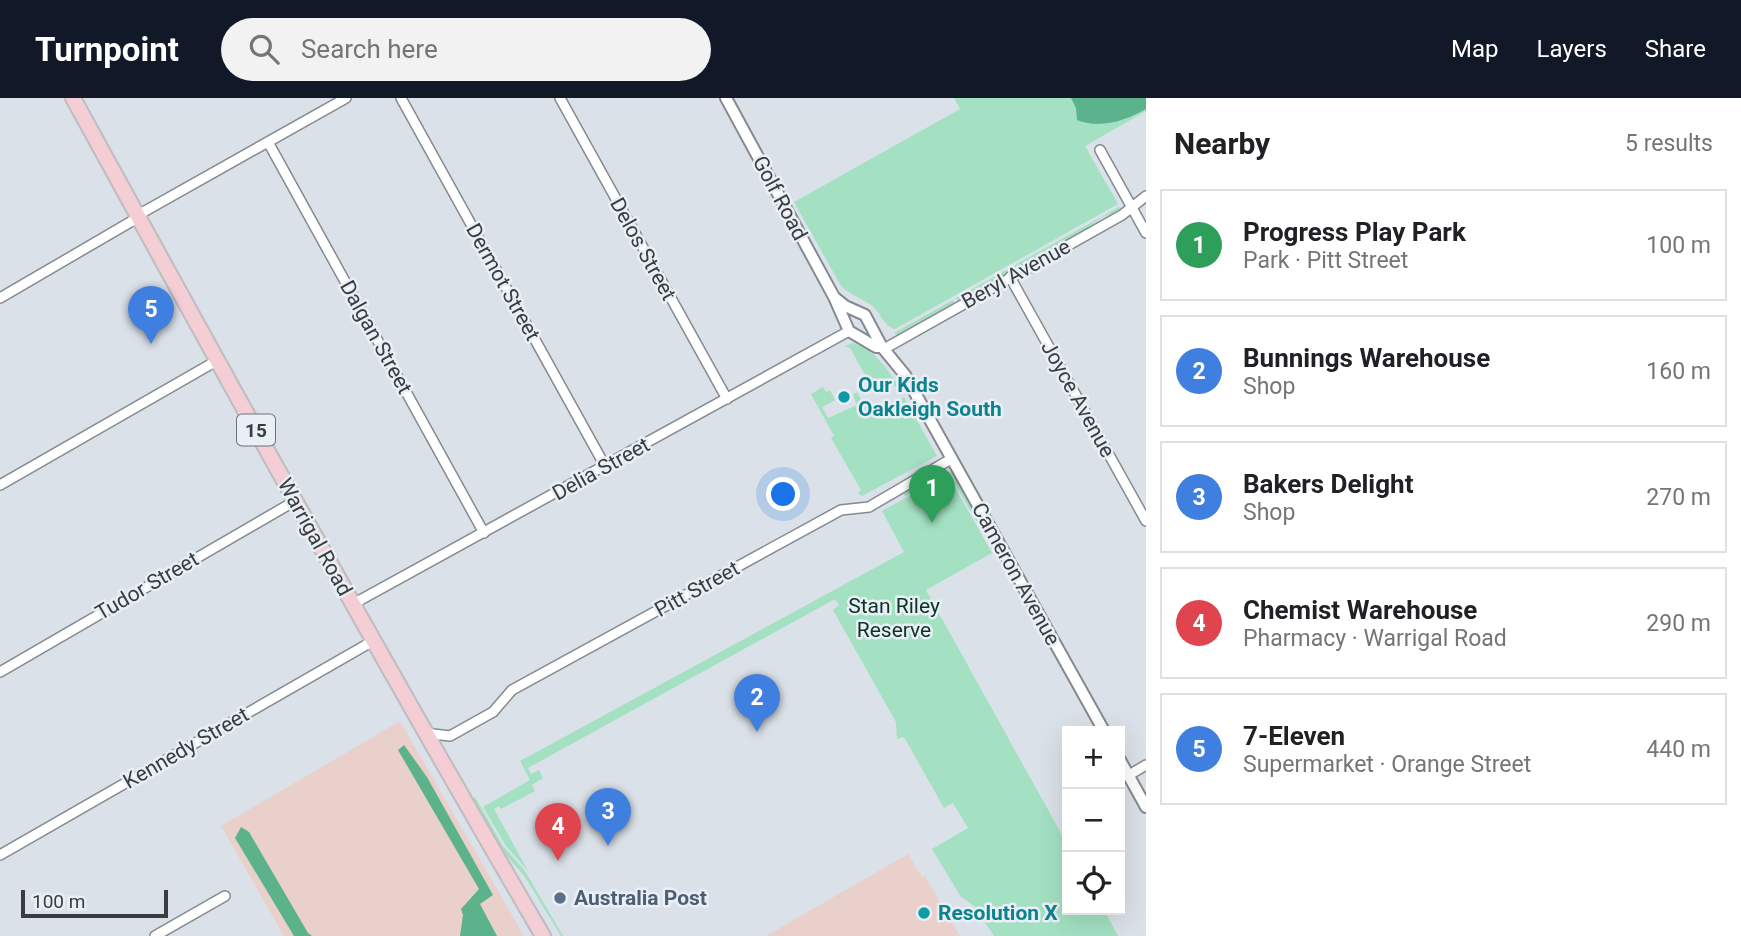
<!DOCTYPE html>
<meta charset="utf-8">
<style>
body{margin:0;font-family:Roboto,sans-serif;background:#f2f2f2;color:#202124}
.controls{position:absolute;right:21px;bottom:21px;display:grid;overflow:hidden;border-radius:0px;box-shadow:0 7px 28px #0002}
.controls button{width:63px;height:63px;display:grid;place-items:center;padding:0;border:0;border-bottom:2px solid #e0e0e0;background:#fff;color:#202124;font:35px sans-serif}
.scale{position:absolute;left:21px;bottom:18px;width:147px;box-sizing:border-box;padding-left:7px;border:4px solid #3a3c3f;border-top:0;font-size:19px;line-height:24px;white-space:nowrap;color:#3a3c3f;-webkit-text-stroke:5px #e8eff5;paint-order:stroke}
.you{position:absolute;left:784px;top:397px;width:24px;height:24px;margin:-18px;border:5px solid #fff;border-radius:50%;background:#1a73e8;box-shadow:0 0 0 10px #1a73e833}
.badge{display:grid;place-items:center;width:46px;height:46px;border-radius:50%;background:#111827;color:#fff;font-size:23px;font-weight:700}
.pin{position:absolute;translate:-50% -58px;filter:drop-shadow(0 2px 4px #0008)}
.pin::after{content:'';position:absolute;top:37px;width:24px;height:21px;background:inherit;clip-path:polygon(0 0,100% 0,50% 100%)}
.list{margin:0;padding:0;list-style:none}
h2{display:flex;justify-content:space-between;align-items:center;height:91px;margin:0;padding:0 28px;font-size:30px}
h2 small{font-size:23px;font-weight:400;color:#757577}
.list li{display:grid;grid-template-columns:46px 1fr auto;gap:21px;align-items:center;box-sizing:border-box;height:112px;margin:0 14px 14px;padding:0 14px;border:2px solid #e0e0e0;border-radius:0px}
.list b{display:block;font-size:26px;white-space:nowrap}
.list p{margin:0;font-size:23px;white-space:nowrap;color:#757577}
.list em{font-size:23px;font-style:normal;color:#757577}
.icon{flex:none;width:38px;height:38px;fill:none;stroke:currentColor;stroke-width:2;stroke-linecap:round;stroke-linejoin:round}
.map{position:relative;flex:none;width:1146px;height:838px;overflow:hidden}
header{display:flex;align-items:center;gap:42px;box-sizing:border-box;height:98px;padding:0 35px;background:#111827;color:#fff}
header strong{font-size:33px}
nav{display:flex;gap:38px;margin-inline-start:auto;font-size:24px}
.search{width:490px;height:63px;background:#f2f2f2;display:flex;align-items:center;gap:18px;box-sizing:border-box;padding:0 24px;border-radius:38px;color:#757577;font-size:26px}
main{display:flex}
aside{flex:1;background:#fff}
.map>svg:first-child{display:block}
.industrial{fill:#ead0cb}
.green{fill:#a3e1c2}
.forest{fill:#5cb28b}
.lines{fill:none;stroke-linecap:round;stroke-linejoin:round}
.minor-casing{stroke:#858a90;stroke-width:12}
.tertiary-casing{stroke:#858a90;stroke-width:14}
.trunk-casing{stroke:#bcbdbe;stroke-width:18}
.minor{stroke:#fff;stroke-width:9}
.tertiary{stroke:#fff;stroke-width:10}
.trunk{stroke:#f4ced4;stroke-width:14}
.culture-dot{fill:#0f9aa8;stroke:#e8eff5;stroke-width:2.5}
.service-dot{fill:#5c6f8a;stroke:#e8eff5;stroke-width:2.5}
.labels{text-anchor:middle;stroke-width:5;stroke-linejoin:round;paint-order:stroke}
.shield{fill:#e8eff5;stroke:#6e7276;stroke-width:2}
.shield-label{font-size:19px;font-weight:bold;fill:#3a3c3f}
.street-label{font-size:21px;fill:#3a3c3f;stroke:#e8eff5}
.culture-label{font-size:21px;font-weight:bold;fill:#0d838f;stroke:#e8eff5;text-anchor:start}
.park-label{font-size:21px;fill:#0c3323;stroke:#e8eff5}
.service-label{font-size:21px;font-weight:bold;fill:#4e5e75;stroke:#e8eff5;text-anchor:start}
</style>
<header>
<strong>Turnpoint</strong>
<div class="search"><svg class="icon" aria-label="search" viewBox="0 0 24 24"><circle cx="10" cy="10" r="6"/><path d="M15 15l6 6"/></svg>Search here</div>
<nav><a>Map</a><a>Layers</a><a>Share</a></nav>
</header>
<main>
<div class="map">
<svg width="1146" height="838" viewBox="0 0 1146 838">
<rect width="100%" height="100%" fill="#dbe1e8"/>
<path class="industrial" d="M400,623L524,838H284L221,728Z
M908,756L922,779L925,778L960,838H766Z"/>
<path class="green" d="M954,0H1146V13L1085,48L1118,106L895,231C882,227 881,214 871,207C861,200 850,197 841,188L794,104L960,11Z
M1119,109L1121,110L1116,115L1102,119L1079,136L958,203L956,200Z
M1069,152L1071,155L1024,181L1022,179Z
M953,202L954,205L897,237L894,235Z
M852,245C872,249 890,273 899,290L865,277L850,250L845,248Z
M823,289L826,294L830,292L835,302L822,309L828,320L857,307L853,297L857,294L871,318L904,299L937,358L862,398L858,395L861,392L831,340L834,338L811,296Z
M945,371L947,375L905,398L903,396Z
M952,373L996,451L994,454L949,375Z
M948,377L992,455L926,492L1067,746V812H1104L1118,838H994L974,808L961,799L932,751L968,730L953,705L944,710L904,639L897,641L896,624L833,512L839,507L835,501L528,670L531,676L539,672L543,680L532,687L535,693L501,711L499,708L494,711L528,773L506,748L483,709L530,682L520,663L904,454L882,413Z
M475,699L503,748L525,773L563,838H561L525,779L506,757L472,701Z"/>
<path class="forest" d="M1071,0H1146V11C1125,23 1100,31 1077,22L1076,10Z
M404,647L427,679L493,797L480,806L497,838H460L463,817L461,811L479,791L398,652Z
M241,729L249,734L308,835L312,838H294L235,740Z"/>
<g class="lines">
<g class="minor-casing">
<path id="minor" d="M401,0L605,368
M560,0L727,301
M268,44L484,435
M1100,52L1146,135
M138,117L346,0
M1010,179L1146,423
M0,200L139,119
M884,251L1122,117L1146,98
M0,387L218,262
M353,506L849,233
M0,574L295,403
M425,635L450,638L493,614L512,592L841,412L869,409L951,361
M1129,677L1146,667
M0,757L373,543
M155,838L225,798"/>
</g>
<g class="tertiary-casing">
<path id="tertiary" d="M726,0L834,199L849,233L876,249H882
M834,199L845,208L865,217L882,249L905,277L1104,633
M1120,662L1146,709"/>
</g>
<g class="trunk-casing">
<path id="trunk" d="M73,0C227,281 381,561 543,838"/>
</g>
<use href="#minor" class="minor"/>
<use href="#tertiary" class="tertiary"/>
<use href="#trunk" class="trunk"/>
</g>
<g class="culture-dot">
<circle cx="844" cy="299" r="7"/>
<circle cx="924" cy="815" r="7"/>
</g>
<circle class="service-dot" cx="560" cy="800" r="7"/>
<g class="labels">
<rect class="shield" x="237" y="316.5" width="38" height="31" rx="5"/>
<g class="shield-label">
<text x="256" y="339">15</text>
</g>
<g class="street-label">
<text transform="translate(780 100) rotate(62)" y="7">Golf Road</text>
<text transform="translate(643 151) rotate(61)" y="7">Delos Street</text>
<text transform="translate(1016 176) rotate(-29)" y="7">Beryl Avenue</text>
<text transform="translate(503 184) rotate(61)" y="7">Dermot Street</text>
<text transform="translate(376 239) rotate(61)" y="7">Dalgan Street</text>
<text transform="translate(1078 301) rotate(61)" y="7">Joyce Avenue</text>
<text transform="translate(601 371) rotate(-29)" y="7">Delia Street</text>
<text transform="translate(315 439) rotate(61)" y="7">Warrigal Road</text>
<text transform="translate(1016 476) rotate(61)" y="7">Cameron Avenue</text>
<text transform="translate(147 488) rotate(-30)" y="7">Tudor Street</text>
<text transform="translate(697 491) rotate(-29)" y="7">Pitt Street</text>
<text transform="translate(186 650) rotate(-30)" y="7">Kennedy Street</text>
</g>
<g class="culture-label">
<text x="858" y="294">Our Kids<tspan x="858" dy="24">Oakleigh South</tspan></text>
<text x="938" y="822">Resolution X</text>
</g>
<g class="park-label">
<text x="894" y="515">Stan Riley<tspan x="894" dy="24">Reserve</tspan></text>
</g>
<g class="service-label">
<text x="574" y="807">Australia Post</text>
</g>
</g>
</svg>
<div class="controls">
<button>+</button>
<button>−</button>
<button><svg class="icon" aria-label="locate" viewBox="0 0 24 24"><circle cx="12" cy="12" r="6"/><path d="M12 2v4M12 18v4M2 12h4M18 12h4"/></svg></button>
</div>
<div class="scale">100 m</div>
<div class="you"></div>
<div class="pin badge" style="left:932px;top:425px;background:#2e9e5b">1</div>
<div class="pin badge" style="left:757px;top:634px;background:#3f7fe0">2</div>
<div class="pin badge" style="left:608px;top:748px;background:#3f7fe0">3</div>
<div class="pin badge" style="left:558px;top:763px;background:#e0444e">4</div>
<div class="pin badge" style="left:151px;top:246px;background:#3f7fe0">5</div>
</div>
<aside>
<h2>Nearby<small>5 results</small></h2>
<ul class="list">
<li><span class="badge" style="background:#2e9e5b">1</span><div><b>Progress Play Park</b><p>Park · Pitt Street</p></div><em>100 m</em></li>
<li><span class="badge" style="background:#3f7fe0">2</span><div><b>Bunnings Warehouse</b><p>Shop</p></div><em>160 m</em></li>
<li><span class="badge" style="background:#3f7fe0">3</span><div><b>Bakers Delight</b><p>Shop</p></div><em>270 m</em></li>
<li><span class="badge" style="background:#e0444e">4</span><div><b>Chemist Warehouse</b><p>Pharmacy · Warrigal Road</p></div><em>290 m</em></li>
<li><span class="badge" style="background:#3f7fe0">5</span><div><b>7-Eleven</b><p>Supermarket · Orange Street</p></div><em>440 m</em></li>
</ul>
</aside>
</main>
